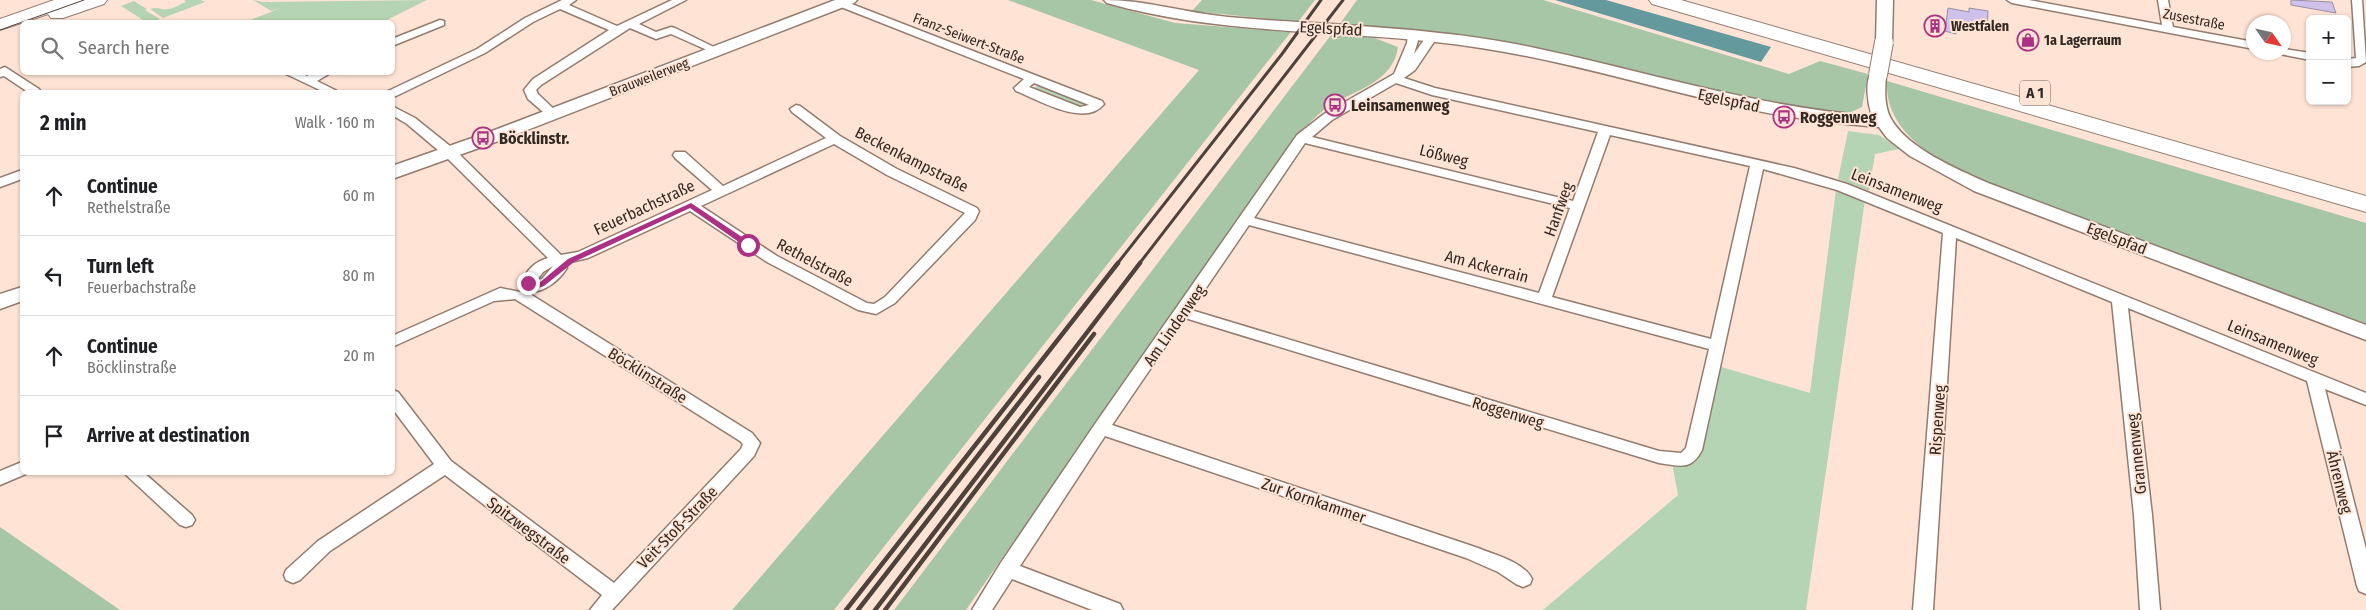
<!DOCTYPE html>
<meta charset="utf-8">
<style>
body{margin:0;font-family:"Fira Sans Condensed",sans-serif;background:#f2f2f2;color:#202124}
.controls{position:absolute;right:15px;top:15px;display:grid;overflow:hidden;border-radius:8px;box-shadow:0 1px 4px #0004}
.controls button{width:45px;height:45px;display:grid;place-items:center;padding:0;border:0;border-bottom:1px solid #e0e0e0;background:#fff;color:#202124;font:25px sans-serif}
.compass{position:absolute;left:2246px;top:15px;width:45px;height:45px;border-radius:50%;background:#fff;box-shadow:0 1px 4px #0004;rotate:124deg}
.stop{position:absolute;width:15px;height:15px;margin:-11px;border:4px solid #ac3083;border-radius:50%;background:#fff}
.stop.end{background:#ac3083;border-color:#fff;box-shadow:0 1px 5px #0008}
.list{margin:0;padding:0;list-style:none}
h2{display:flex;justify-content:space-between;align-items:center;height:65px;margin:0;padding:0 20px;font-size:21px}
h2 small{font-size:16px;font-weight:400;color:#757577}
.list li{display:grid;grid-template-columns:32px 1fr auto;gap:15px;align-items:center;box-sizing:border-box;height:80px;padding:0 20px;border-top:1px solid #e0e0e0}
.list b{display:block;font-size:19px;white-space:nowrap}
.list p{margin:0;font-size:16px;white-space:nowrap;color:#757577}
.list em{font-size:16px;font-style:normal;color:#757577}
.icon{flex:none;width:28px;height:28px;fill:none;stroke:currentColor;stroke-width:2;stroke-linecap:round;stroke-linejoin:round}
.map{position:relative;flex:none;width:2366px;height:610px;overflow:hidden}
.search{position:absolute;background:#fff;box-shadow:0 1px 4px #0004;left:20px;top:20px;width:375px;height:55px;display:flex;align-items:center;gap:12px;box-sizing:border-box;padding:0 18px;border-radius:8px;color:#757577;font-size:19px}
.panel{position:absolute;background:#fff;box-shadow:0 1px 4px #0004;left:20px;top:90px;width:375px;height:385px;border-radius:8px}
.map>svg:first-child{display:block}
.green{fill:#b5d4b4}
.forest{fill:#a6c6a5}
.water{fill:#649a9d}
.building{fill:#cfc1e9;stroke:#978fa6}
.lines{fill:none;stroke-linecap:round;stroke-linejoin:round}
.street-casing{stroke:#937b6e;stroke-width:3}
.secondary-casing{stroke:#937b6e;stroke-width:3}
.primary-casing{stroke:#937b6e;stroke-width:2}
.highway-casing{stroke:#937b6e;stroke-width:2}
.street{fill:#fff;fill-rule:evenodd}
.secondary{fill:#fff;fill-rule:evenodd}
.primary{fill:#fff;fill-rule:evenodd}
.highway{fill:#fff;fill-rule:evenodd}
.tram{stroke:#4f423b;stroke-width:1}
.rail-far1{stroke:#4f423b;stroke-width:3}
.rail{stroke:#4f423b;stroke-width:4.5}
.secondary-bridge-casing{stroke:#937b6e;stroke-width:20;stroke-linecap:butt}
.secondary-bridge{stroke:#fff;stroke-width:18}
.route{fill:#ac3083}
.labels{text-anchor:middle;stroke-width:4;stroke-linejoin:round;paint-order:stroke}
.far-street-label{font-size:14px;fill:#322822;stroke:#ffe4d5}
.far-poi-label{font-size:14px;font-weight:bold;fill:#322822;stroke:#ffe4d5;text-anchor:start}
.shield{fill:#ffe4d5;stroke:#706058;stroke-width:1}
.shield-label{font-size:15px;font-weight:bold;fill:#322822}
.street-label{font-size:16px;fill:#322822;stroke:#ffe4d5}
.poi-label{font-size:16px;font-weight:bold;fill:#322822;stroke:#ffe4d5;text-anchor:start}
</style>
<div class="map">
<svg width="2366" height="610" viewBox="0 0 2366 610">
<rect width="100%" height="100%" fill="#ffe4d5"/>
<path class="green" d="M184,0H201L205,2L163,18L150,9C160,6 161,11 168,9C176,8 180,4 186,2Z
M253,0L264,2L427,0L383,22H245L281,8L271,11Z
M134,1L147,9L145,10L160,19L151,22H138L143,20L121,6Z
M1038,86H1042L1084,104L1077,106L1036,90L1035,87Z
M1848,131L1879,135L1899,149L1875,154L1869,191L1838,179Z
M1836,189L1865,200L1806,610H1543L1678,495L1672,463L1686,464L1718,366L1810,393Z"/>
<path class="forest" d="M1008,0H1091L1175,23L1291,32L834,610H732L1199,70Z
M1202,0H1315L1298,22L1192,11Z
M1357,0H1543L1789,74L1820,61L1868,74L1862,107L1847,114L1749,102L1482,38L1428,31L1339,25Z
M1331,35L1372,37L1398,47C1393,82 1356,90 1331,105C1318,113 1307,126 1296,136L966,610H894Z
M1887,81L2366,223V329L2007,194C1961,171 1884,144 1887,81Z
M0,527L120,610H0Z"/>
<path class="water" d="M1555,0H1606L1771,47L1761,62Z"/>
<path class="building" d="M2291,0L2332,2L2336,13L2291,5Z
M1948,8L1969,12V8L1988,11L1987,29L1957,23L1956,34L1945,31Z"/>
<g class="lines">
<g class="street-casing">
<path id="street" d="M562,0H576L569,5L617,26L672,0H686L639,24L656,32L671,27L675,28L722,51L716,54L671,34L656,39L630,28L541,85L536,90L538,94L559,114L553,118L549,117L528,99L524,90L533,79L609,30L560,9L533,22L485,53L396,96L392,97V92H386L477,49L525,18Z
M2007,0H2029L2162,25L2158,0H2168L2173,27L2254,42V49L2012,3Z
M2352,0H2362L2366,62L2359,66L2347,67V59L2356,58Z
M836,1H844L1102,101L1104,104C1085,128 1039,100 1016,91L1014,88L1024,79L836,5ZM1034,83L1089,105L1080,107L1029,87Z
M440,20L444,21V25L392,46V39Z
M1414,31L1420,34L1414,54L1428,34L1432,33L1438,36L1415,70L1404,78L1435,88L1794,168L1847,184L2366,393V405L2325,389L2366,549V594L2359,591L2357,586L2307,381L2128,308L2152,515L2160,610H2140L2134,515L2112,302L1956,238L1933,610H1913L1943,233L1837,190L1763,169L1702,450C1691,471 1680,466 1659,463L1185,318L1112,425L1478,548C1495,555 1524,562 1532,579L1530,584L1523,587L1516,584L1498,572L1466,558L1105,436L1020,566L1120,604L1123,610H1092L1012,579L992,610H972L1000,564L1095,424L1297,135L1324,114L1394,74L1407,43L1408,34ZM1396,83L1432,95L1598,132L1573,201L1312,137L1332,120ZM1610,135L1750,166L1711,339L1552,297ZM1305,143L1570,208L1539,293L1254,218ZM1249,225L1709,349L1686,448L1681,453L1659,451L1191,310Z
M2284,49L2310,53V60L2280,54L2279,52H2284Z
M5,67L39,89L41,92H28L4,76L0,77V69Z
M282,72H299L307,76L315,72H332L317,81L339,92H324Z
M796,105L800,106L840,136L897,169L977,208L979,211L975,220L895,303L876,314L858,310L767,262L690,211L588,258L566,263L567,268C559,281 534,303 521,283C527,270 534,262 548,258L445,156L407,124L392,115V106L415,118L455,150L561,255L578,252L712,190L675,158L673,155L675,152H685L723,186L826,138L792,112L790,109ZM834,144L887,175L965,213L885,297L874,304L867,303L777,256L701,206ZM553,266L542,279L537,280L543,272Z
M22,170V179L0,187V178Z
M500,288L530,294L752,433L760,443L754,456L612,610H590L602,595L445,475L330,551L300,580L293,583L286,580L284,575L286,570L318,541L434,464L392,408V390L398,392L451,461L614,583L741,449L743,444L740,441L515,299L494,301L392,347V336Z
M22,462V472L28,473L0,485V471Z
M123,472H143L192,515L195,520L192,525L186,527L180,525Z"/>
</g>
<g class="secondary-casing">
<path id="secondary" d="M835,0H857L854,3L504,139L392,179V166L492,131Z
M1104,0C1146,0 1186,13 1228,17C1331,26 1433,26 1535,48C1648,72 1757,107 1872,116C1868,104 1864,82 1872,71H1884L1886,75C1885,88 1884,104 1890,117C1906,148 1957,169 1988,183L2366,325V340L1974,191L1910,156L1887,138L1879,127C1829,123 1780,117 1731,105C1648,86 1566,61 1481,48C1357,28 1229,38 1107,3Z
M1877,0H1893L1892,42L1890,45H1878L1876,42Z
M22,287V301L0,309V294Z"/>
</g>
<g class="primary-casing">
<path id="primary" d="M54,0H107L104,4L63,18H51L48,14L0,30V19Z"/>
</g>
<g class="highway-casing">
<path id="highway" d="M1649,0H1681L2366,196V212L1652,4Z"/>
</g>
<use href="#street" class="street"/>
<use href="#secondary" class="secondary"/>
<use href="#primary" class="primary"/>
<use href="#highway" class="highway"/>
<path class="tram" d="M0,30L84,0"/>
<path class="rail-far1" d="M1117,264L1282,54L1321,0
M1139,264L1343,0"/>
<path class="rail" d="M846,610L1118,263
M858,610L1039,377
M875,610L1140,263
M885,610L1094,334"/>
<g class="secondary-bridge-casing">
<path id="secondary-bridge" d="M1878,75L1884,42"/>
</g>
<use href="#secondary-bridge" class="secondary-bridge"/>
</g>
<path class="route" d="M691,203L751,243V247H746L690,208L574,262L544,286L535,289L524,283L528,280L539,283L568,259Z"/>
<defs>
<g id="building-ring" transform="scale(1.125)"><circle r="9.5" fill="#ffe4d5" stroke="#ac3083" stroke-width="1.5"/><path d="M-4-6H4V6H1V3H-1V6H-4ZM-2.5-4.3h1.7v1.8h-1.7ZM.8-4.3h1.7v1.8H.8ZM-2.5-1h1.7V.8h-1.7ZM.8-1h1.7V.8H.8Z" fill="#ac3083"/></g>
<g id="shop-ring" transform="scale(1.125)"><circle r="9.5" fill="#ffe4d5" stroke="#ac3083" stroke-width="1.5"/><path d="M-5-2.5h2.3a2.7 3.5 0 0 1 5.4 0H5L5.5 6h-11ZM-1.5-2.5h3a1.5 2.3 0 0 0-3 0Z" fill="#ac3083"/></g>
<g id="bus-ring" transform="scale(1.125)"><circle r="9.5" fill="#ffe4d5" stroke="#ac3083" stroke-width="1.5"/><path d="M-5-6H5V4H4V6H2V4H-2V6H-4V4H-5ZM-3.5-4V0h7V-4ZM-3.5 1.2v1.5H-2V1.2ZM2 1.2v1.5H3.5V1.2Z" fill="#ac3083"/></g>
</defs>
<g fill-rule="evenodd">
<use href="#building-ring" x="1935" y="26"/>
<use href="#shop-ring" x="2028" y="40"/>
<use href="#bus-ring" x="1335" y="105"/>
<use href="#bus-ring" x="1784" y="117"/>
<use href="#bus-ring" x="483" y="138"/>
</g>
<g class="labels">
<g class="far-street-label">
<text transform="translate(2194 19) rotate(11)" y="5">Zusestraße</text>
<text transform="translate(969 38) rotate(21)" y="5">Franz-Seiwert-Straße</text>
<text transform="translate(649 77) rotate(-21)" y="5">Brauweilerweg</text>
</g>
<g class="far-poi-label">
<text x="1951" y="31">Westfalen</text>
<text x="2044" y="45">1a Lagerraum</text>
</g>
<rect class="shield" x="2020" y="80.5" width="30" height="25" rx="4"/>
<g class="shield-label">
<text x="2035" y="98">A 1</text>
</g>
<g class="street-label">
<text transform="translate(1331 28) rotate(3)" y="6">Egelspfad</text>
<text transform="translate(1729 100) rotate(12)" y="6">Egelspfad</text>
<text transform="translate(1444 155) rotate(14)" y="6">Lößweg</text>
<text transform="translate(912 159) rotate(27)" y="6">Beckenkampstraße</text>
<text transform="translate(1897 190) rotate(21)" y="6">Leinsamenweg</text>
<text transform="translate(644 207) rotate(-25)" y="6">Feuerbachstraße</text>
<text transform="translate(1558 209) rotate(-70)" y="6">Hanfweg</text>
<text transform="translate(2117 238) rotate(21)" y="6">Egelspfad</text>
<text transform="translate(815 262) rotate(28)" y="6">Rethelstraße</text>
<text transform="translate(1487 266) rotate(15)" y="6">Am Ackerrain</text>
<text transform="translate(1174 325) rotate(-55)" y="6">Am Lindenweg</text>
<text transform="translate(2273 342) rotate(22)" y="6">Leinsamenweg</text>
<text transform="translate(648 375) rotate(32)" y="6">Böcklinstraße</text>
<text transform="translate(1508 412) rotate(17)" y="6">Roggenweg</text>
<text transform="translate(1937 420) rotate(-86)" y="6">Rispenweg</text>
<text transform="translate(2136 454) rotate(-96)" y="6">Grannenweg</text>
<text transform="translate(2340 482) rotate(76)" y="6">Ährenweg</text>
<text transform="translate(1314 500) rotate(19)" y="6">Zur Kornkammer</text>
<text transform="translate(677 527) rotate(-46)" y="6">Veit-Stoß-Straße</text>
<text transform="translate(529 530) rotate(37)" y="6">Spitzwegstraße</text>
</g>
<g class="poi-label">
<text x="1351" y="111">Leinsamenweg</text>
<text x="1800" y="123">Roggenweg</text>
<text x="499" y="144">Böcklinstr.</text>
</g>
</g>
</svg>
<div class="controls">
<button>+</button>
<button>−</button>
</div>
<svg class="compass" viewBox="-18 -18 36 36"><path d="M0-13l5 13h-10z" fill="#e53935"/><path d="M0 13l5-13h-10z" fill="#757577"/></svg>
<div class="stop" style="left:748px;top:245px"></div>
<div class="stop end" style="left:528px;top:283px"></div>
<div class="search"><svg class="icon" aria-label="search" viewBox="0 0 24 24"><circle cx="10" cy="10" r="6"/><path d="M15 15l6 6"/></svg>Search here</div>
<section class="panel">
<h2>2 min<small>Walk · 160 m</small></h2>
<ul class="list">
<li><svg class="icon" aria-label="ahead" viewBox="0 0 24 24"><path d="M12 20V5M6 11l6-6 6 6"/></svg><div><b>Continue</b><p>Rethelstraße</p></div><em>60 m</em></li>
<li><svg class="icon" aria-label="left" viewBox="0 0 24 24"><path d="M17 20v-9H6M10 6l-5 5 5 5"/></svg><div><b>Turn left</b><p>Feuerbachstraße</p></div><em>80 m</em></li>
<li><svg class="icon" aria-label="ahead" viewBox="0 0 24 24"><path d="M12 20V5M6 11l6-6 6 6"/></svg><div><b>Continue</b><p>Böcklinstraße</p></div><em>20 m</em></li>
<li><svg class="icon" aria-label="arrive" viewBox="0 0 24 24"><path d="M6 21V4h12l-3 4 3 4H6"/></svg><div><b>Arrive at destination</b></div></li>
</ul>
</section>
</div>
